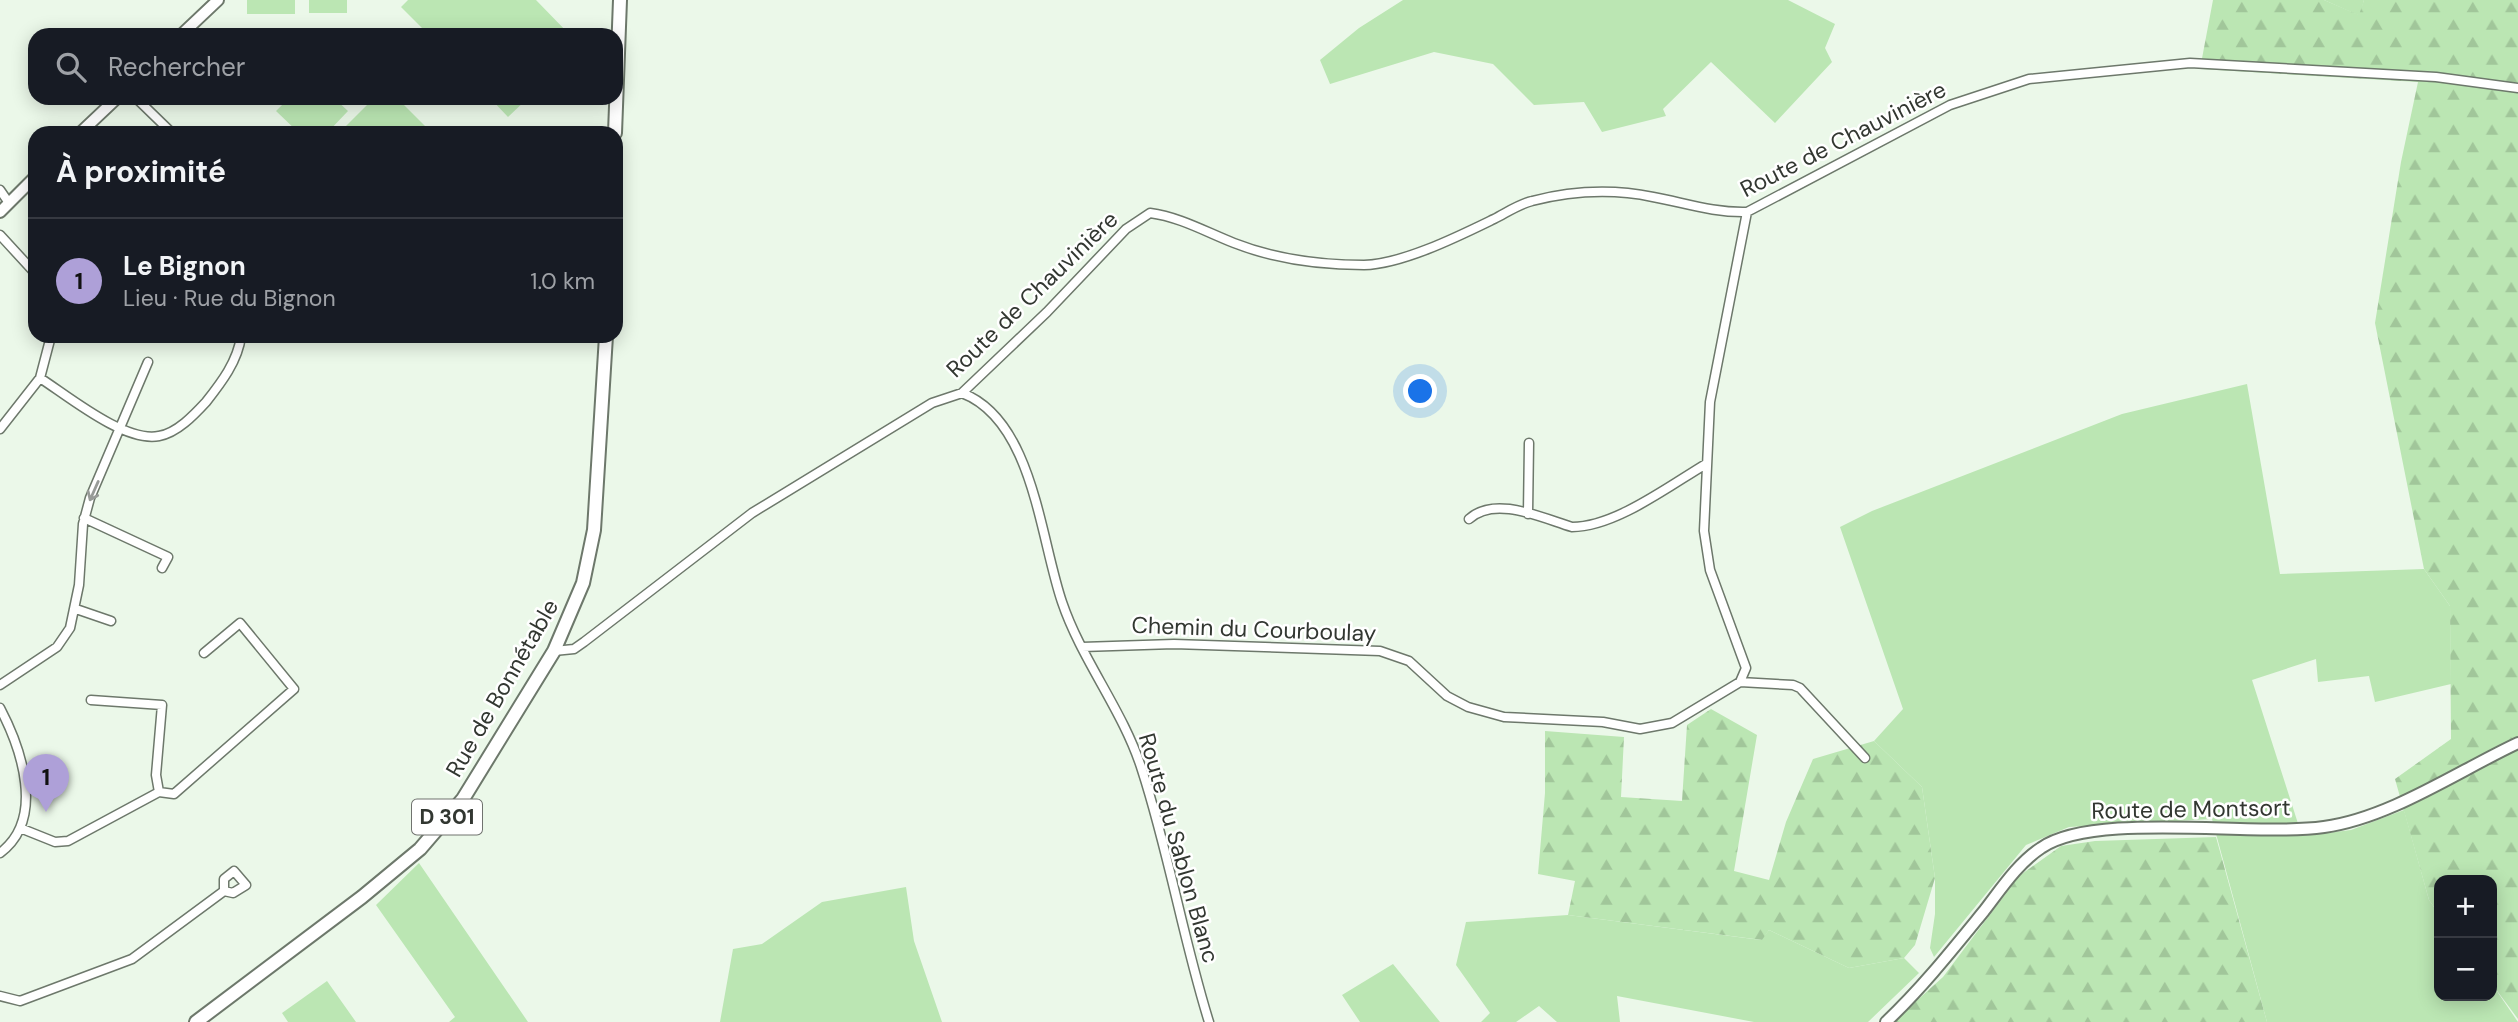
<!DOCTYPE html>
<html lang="fr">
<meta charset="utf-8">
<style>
body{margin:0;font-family:"DM Sans",sans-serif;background:#242831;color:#f1f3f6}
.controls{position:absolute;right:21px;bottom:21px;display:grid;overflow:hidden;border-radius:14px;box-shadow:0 4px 18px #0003}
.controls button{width:63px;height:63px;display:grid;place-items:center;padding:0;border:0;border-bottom:2px solid #363941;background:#171b24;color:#f1f3f6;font:35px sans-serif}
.you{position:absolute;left:1421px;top:392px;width:24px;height:24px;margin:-18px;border:5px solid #fff;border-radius:50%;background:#1a73e8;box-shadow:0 0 0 10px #1a73e833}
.badge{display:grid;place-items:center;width:46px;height:46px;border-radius:50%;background:#aea0d8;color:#111;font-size:23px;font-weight:700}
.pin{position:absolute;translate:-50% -58px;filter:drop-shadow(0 2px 4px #0008)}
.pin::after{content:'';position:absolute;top:37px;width:24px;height:21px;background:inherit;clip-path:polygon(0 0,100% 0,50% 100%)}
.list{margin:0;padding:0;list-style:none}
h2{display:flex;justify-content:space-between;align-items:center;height:91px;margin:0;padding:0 28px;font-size:30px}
h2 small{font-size:23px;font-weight:400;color:#9ea1a6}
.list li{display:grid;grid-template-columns:46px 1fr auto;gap:21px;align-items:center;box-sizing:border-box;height:126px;padding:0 28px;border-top:2px solid #363941}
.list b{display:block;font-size:26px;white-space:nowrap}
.list p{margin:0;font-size:23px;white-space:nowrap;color:#9ea1a6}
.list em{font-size:23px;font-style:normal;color:#9ea1a6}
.icon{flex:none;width:38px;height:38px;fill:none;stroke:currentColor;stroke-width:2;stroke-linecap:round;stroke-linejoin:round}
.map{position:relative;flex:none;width:2518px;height:1022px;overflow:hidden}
.search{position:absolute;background:#171b24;box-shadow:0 4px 18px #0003;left:28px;top:28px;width:595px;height:77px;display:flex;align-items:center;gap:18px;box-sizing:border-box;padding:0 24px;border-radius:21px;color:#9ea1a6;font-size:26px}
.panel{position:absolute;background:#171b24;box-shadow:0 4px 18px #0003;left:28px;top:126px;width:595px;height:217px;border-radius:21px}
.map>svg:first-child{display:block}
.grass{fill:#bbe6b3}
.forest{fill:url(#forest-firs)}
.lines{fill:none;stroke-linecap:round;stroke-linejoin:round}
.street-casing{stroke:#6d786b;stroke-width:11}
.secondary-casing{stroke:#6d786b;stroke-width:14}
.primary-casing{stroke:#6d786b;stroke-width:16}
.street{stroke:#fff;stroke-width:8}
.secondary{stroke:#fff;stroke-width:10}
.primary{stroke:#fff;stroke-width:12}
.oneway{stroke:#989b98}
.labels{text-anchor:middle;stroke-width:5;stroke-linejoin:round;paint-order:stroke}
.shield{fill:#fff;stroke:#70736f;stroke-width:2}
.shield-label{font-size:21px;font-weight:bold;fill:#323731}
.street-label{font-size:23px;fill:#323731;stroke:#fff}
</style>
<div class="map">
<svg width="2518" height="1022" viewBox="0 0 2518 1022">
<defs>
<pattern id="forest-firs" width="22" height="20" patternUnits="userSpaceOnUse" patternTransform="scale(1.75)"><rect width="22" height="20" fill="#bbe6b3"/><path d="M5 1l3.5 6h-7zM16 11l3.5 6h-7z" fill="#a1c69a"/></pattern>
</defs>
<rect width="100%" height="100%" fill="#ebf8e9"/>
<path class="grass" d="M247,0H295V14H247Z
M309,0H347V13H309Z
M408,0H536L570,35H429L401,7Z
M1403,0H1788L1835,24L1825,48L1832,62L1775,123L1711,62L1663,109L1666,116L1602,132L1584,102L1534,105L1493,64L1434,52L1330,84L1320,60L1359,28Z
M2324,0H2364L2360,16Z
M289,98H334L348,111L327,133H299L276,111Z
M374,98H397L432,133H339Z
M490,98H528L508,117Z
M2247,384L2280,574L2424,569L2450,606L2451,684L2375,702L2369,676L2318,682L2316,659L2252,680L2302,836L2351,830L2404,810L2429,900L2439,914V996H2492V984L2518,1022H2267L2212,819L2069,827L2026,845L1934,957L1930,948L1935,914V878L1922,787L1874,741L1903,709L1840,527L1872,511L2122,414Z
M419,863L528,1022H449L455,1017L376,905Z
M906,887L914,941L942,1022H720L733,949L762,944L822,902Z
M1568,915L1761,940L1769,930L1849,968L1904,958L1919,973L1868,1022H1754L1617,996L1620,1022H1557L1539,1006L1516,1022H1481L1490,1013L1456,965L1466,922Z
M1393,964L1440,1022H1360L1342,995Z
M327,981L356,1022H288L282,1013Z"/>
<path class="forest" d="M2213,0H2324L2359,15L2364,0H2518V1019L2492,984V880H2439V914L2429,900L2395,779L2451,739L2450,606L2424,569L2375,323L2401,162L2418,82L2200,69Z
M1711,709L1757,735L1734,871L1769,880L1786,822L1813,759L1874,741L1922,787L1935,878L1915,945L1904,958L1849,968L1769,930L1762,940L1568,915L1575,881L1538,874L1545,793V731L1624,737L1621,797L1682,801L1687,725Z
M2216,837L2267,1022H1893L1943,977L2019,876L2061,846L2095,841Z"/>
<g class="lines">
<g class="street-casing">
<path id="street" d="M136,98L172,133
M0,190L9,203
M0,235L35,273
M40,378C68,396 125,443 159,436C177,433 194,415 206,402C221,383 238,361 241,336
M962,393C1033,420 1040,538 1062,602C1082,661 1123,710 1142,770C1169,853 1183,939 1209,1022
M0,429L40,378L51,336
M1528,514L1529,443
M84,518L168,557L162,568
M1469,519C1495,495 1542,518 1572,527C1615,527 1669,486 1706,464
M76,609L111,621
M1082,647L1174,644L1380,651L1409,661L1447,696L1468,707L1504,717L1603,722L1640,729L1672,723L1740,682L1793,685L1800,688L1865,758
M554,651L574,649L584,642L752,513L932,403L962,393L1047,312L1126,229L1150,213C1180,217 1206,232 1234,243C1275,259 1321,265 1364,265C1403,264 1459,236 1494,219C1506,213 1519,204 1532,201C1571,191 1614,189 1653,197C1685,203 1714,213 1747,212L1950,105L2029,79L2190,63L2436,77L2518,88
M1740,682L1746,668L1710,570L1704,531L1710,402L1747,212
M0,685L57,647L70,628L79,585L83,524L90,498L148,362
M91,700L162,705L156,775L159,792
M0,708C21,748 46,819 0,853
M20,828L55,842L68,841L159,792L174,794L294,689L240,623L204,653
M0,996L20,1001L132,959L224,891L233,893L246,885L234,871L224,879V891"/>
</g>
<g class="secondary-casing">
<path id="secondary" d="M181,35L218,0
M80,133L117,98
M0,212L35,177
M1886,1022C1922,988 1953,949 1984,911C2001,889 2018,863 2041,848C2094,811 2253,837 2324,827C2390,818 2458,771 2518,743"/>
</g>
<g class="primary-casing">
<path id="primary" d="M615,133L620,0
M196,1022L362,897L420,849L463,799L554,651L583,583L594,530L606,336"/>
</g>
<use href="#street" class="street"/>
<use href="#secondary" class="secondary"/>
<use href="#primary" class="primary"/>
</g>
<defs><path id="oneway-shaft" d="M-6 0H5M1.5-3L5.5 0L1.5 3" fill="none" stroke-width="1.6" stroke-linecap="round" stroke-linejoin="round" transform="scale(1.75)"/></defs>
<use class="oneway" href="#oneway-shaft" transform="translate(94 491) rotate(114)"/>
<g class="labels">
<rect class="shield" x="412" y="799.5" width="70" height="35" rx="5"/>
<g class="shield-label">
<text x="447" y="824">D 301</text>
</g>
<g class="street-label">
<text transform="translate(1843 139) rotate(-27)" y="8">Route de Chauvinière</text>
<text transform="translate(1032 294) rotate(-44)" y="8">Route de Chauvinière</text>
<text transform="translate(1254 629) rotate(2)" y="8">Chemin du Courboulay</text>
<text transform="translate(502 688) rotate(-60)" y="8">Rue de Bonnétable</text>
<text transform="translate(2191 809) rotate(-1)" y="8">Route de Montsort</text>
<text transform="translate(1179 848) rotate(74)" y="8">Route du Sablon Blanc</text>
</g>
</g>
</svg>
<div class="controls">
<button>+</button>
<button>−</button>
</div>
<div class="you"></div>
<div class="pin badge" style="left:46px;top:812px">1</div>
<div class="search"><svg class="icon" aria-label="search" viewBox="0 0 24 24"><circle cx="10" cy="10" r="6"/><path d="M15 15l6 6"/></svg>Rechercher</div>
<section class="panel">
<h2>À proximité<small></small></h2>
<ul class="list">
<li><span class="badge">1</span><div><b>Le Bignon</b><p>Lieu · Rue du Bignon</p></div><em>1.0 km</em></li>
</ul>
</section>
</div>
